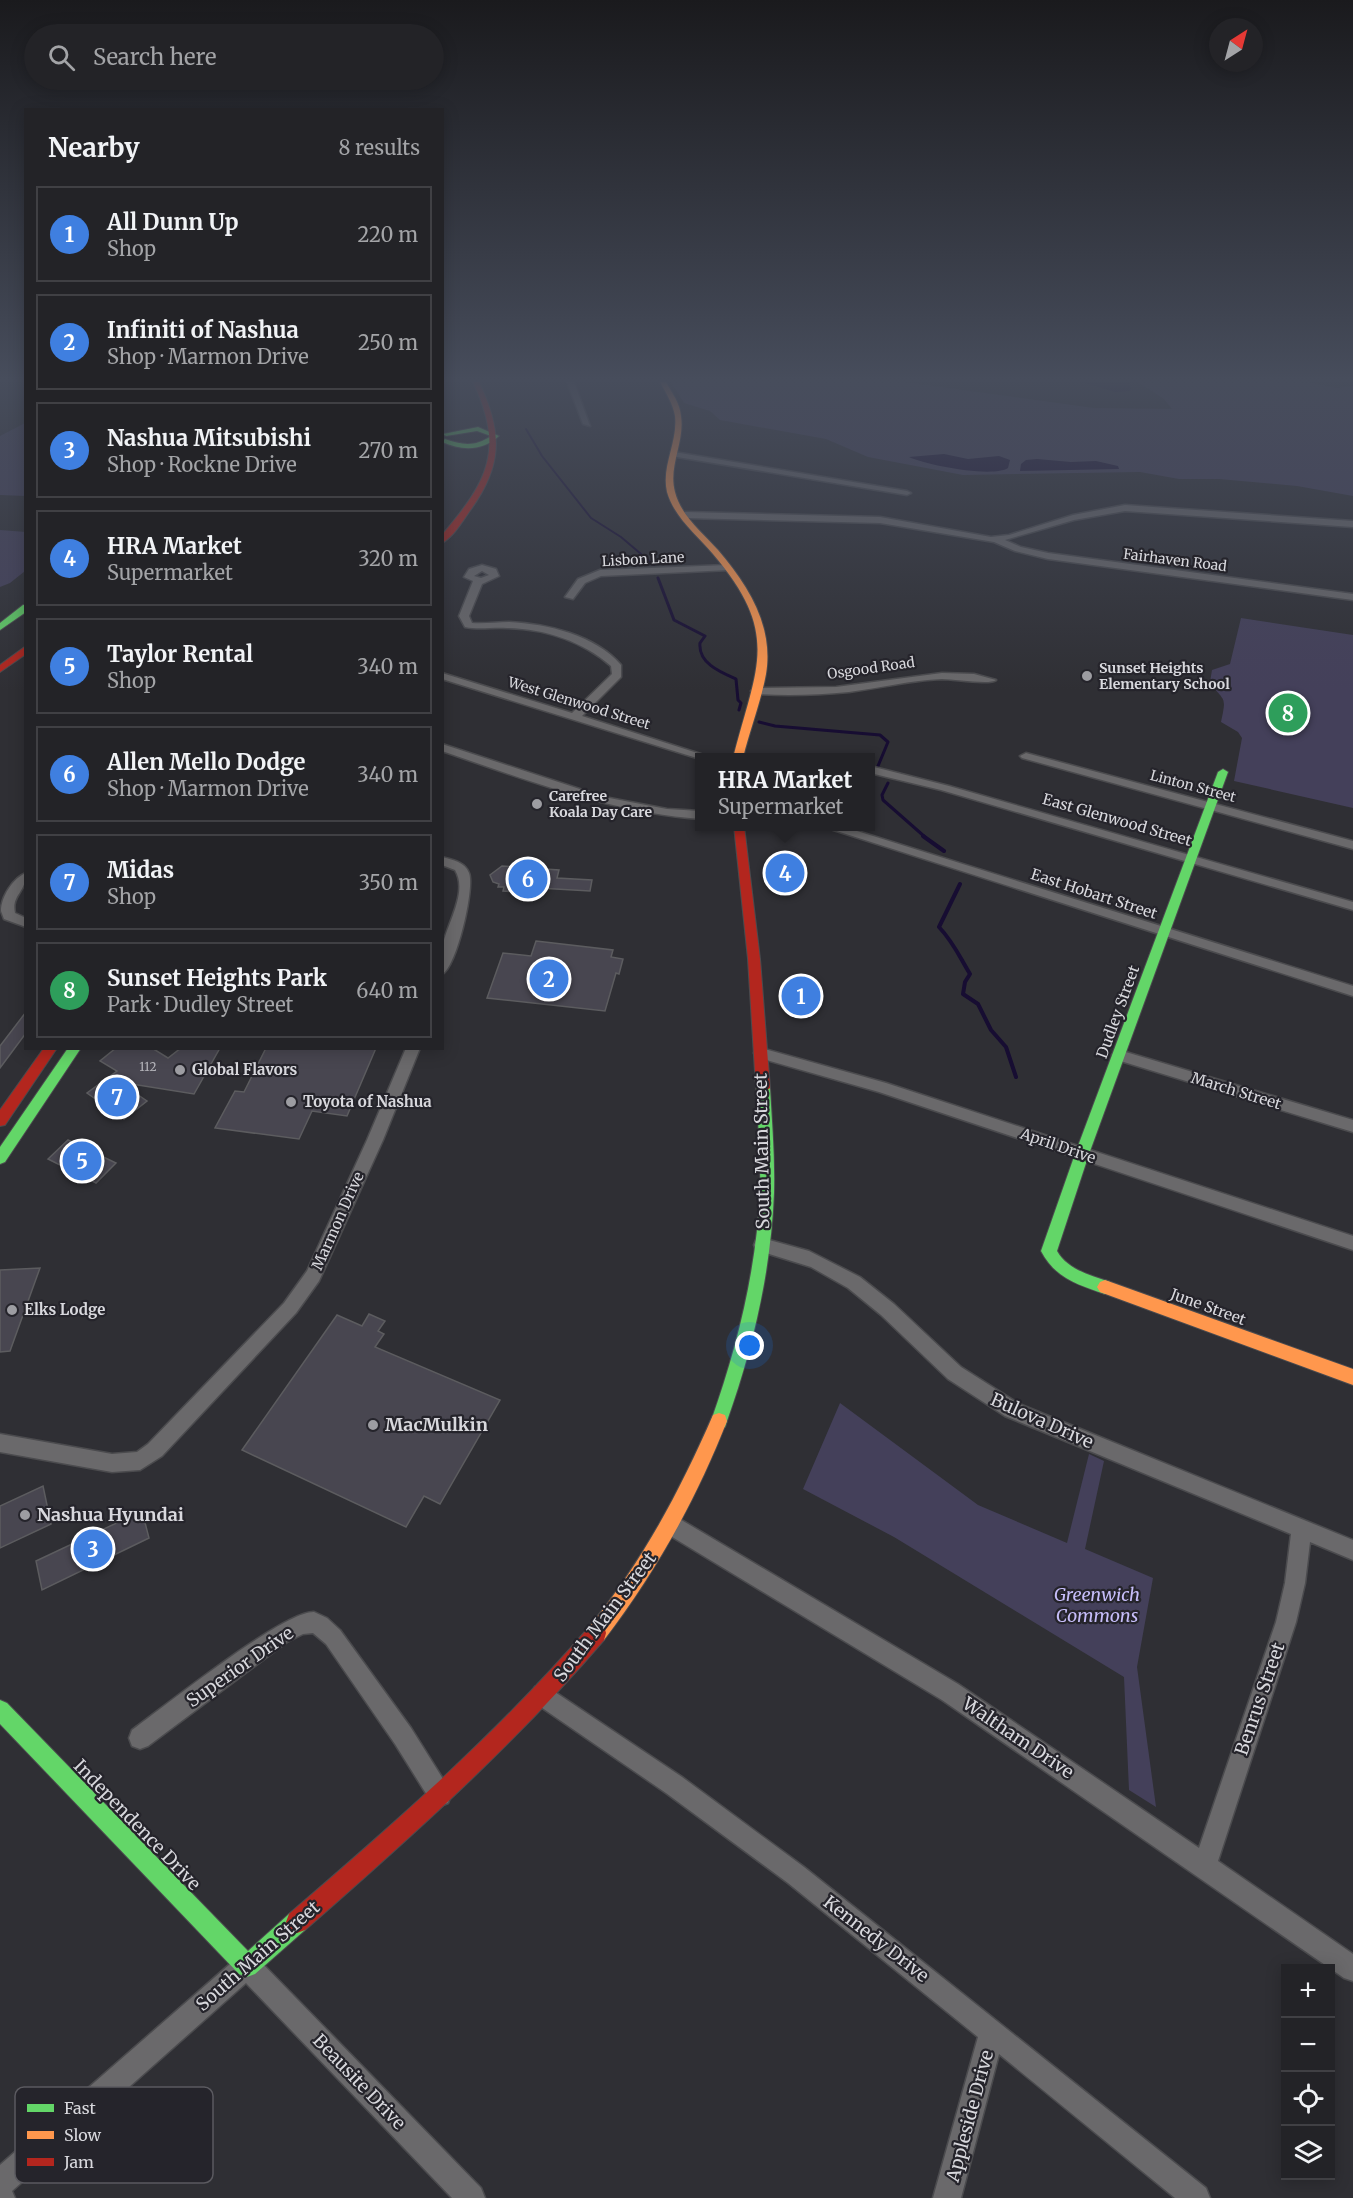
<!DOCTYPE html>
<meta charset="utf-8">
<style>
body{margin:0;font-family:Merriweather,serif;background:#2f2f33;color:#f1f3f6}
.controls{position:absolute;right:18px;bottom:18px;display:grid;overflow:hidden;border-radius:0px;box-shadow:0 3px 15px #0003}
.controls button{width:54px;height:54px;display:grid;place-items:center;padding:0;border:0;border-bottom:2px solid #404044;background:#232327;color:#f1f3f6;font:30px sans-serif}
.compass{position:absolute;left:1209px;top:18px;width:54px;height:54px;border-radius:50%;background:#232327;box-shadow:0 3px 15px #0003;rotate:36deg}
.you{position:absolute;left:750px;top:1346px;width:21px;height:21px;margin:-15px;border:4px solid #fff;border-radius:50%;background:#1a73e8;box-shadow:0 0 0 9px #1a73e833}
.badge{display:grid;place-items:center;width:39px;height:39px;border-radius:50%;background:#0b8043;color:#fff;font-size:20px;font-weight:700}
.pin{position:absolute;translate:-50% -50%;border:3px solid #fff;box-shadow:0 2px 6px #0006}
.popup{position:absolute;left:695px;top:753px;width:180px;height:78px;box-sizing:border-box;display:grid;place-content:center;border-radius:0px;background:#232327;filter:drop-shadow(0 2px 4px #0005);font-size:20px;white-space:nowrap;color:#a3a4a7}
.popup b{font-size:22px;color:#f1f3f6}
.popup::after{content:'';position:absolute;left:50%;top:100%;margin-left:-12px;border:12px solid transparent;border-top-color:#232327}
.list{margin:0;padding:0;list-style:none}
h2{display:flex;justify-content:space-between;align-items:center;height:78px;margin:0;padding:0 24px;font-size:26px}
h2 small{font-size:20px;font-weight:400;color:#a3a4a7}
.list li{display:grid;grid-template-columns:39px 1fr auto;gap:18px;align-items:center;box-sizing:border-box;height:96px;margin:0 12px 12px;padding:0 12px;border:2px solid #404044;border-radius:0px}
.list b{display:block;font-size:22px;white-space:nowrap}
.list p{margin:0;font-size:20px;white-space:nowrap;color:#a3a4a7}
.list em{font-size:20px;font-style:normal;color:#a3a4a7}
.icon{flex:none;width:33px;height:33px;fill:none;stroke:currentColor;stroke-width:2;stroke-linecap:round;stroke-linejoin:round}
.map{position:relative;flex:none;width:1353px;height:2198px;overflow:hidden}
.search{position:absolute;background:#232327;box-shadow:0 3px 15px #0003;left:24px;top:24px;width:420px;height:66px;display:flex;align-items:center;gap:15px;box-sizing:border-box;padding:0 21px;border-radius:33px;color:#a3a4a7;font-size:22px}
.panel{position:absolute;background:#232327;box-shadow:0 3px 15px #0003;left:24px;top:108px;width:420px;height:942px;border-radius:0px}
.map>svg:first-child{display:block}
.green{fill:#44405a}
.water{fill:#170d32}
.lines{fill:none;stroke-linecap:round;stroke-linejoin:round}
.stream-far2{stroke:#170d32;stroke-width:2}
.stream-far1{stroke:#170d32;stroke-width:3}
.stream{stroke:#170d32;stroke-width:4}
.building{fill:#484650;stroke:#5c5c5f;stroke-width:1.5}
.street-casing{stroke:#4b4b4e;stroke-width:3}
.fast-casing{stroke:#4b4b4e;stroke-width:2}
.slow-casing{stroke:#4b4b4e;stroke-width:2}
.jam-casing{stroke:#4b4b4e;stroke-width:2}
.street{fill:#6a696b;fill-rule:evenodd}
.fast{fill:#63d668;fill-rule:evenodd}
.slow{fill:#ff974d;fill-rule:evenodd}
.jam{fill:#b3261e;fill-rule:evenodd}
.poi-dot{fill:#9d9da2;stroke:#25242b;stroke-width:2}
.labels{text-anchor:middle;stroke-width:4.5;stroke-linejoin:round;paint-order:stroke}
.number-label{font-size:12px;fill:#b4b4ba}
.far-street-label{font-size:14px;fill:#d8d8dd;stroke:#25242b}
.far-poi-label{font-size:14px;font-weight:bold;fill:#d8d8dd;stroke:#25242b;text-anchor:start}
.street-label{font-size:15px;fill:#d8d8dd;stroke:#25242b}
.poi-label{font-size:15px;font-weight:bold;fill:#d8d8dd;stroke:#25242b;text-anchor:start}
.near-street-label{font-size:18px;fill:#d8d8dd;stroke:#25242b}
.near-poi-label{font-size:18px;font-weight:bold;fill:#d8d8dd;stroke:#25242b;text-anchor:start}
.near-park-label{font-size:18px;font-style:italic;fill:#c6bdf9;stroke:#25242b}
.key{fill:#25242b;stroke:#5b5a60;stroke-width:1.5}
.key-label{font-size:16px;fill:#d8d8dd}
</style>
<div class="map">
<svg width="1353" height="2198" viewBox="0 0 1353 2198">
<rect width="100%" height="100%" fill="#2f2f34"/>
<path class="green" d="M671,382H905L1094,408L1172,409L1164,399L1138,382H1306L1337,388L1353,386V496L1297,486L1219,479H1179L1140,472L963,475L868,457L826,439L720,420L710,411L684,403Z
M25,423V496L0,495V436Z
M0,530L26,532L25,571L10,583L0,587Z
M1241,618L1353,635V808L1234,781L1242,738L1238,732L1221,722C1227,694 1224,703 1210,682L1212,670L1230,664Z
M840,1403L978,1505L1067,1543L1089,1454L1104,1461L1085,1549L1153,1578L1137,1667L1156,1807L1129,1790L1124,1677L894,1537L803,1489Z"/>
<path class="water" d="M1082,382H1128L1131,388L1130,391L1115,392Z
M944,454L968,459L999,456L1010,460L1008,468C992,478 926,465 909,457Z
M1037,459L1071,462L1096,461L1118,466L1119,469L1020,471L1021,464L1026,460Z"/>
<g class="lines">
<path class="stream-far2" d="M526,429L542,456L591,518L621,537L654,565"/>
<path class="stream-far1" d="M658,578L674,620L705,636L700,643C698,663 720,672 736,679L738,700L741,703L739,710
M759,722L775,726L880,735L888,742L878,766
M888,783L882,795L883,800L925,837"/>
<path class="stream" d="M923,836L944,851
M960,884L939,927C954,943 959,956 970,974L965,982L963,994L978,1004L991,1030L1006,1047L1016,1077"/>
</g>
<path class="building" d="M502,866L559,870L557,878L592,880L590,891L538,888L536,893L503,891L504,887H498L499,884L493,882L490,875Z
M767,867H802L803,878L768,880Z
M536,941L613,950L611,957L623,959L619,974L616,973L605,1011L487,998L503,953L531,956Z
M789,989H813L815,1012H795V1002H789Z
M26,1012V1033L0,1068V1046Z
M116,1048H152L168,1058L181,1048H220L194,1094L119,1082L147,1101L124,1119L87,1093L117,1071L100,1061Z
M266,1048H376L347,1116L312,1111L299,1139L215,1128L235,1091L244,1092Z
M68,1140L116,1163L96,1183L48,1159Z
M40,1268L10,1351L0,1352V1270Z
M369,1314L385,1321L378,1331L384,1334L375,1347L500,1400L440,1504L424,1496L406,1527L242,1450L337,1315L362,1326Z
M43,1486L51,1524L0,1548V1506Z
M142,1511L149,1538L42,1590L36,1561Z"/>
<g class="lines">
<g class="street-casing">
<path id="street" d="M567,382H574L590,426L583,424Z
M674,452L907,491L911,493L907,495L671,456V452Z
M1125,505L1353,521V527L1125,511L1074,520L1005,540L1021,547L1048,553L1353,594V600L1048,559L1015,551L994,542L880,523L685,518L681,515L685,512L880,517L991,537L1009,535L1073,515Z
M482,565L496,569L499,576L482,584L469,616L472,623C484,624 497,622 509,622C548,624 595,635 621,665V677L582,716L713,758L700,759L442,679V673L572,713L612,674L611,666C582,641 545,629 507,628C492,627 479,630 465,627L459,616L473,581L464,577L469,569ZM482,571L489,575L481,578L474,576Z
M727,565L730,566V570L601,576L585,583L573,599L565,597L578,579L600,570Z
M942,673L974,674L996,680C990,685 954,679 942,679C911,680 880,688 849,692C818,695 787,696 756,694L751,691L756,688L836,687Z
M442,744L604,797L667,809L700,811V819C609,812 527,780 442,751Z
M1026,753L1353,841V849L1022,758L1020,756Z
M870,766L949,786L1353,902V910L941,790L870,773Z
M821,826H841L1353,986V996Z
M442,857C453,860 465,862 469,873C475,888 456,969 442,974C442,966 442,957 442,949C445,926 469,893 455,870L442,865Z
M26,873C26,893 11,895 15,913L26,918V927L4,919L1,911C1,897 13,878 26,873Z
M406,1048H420L383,1140L319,1281L296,1313L162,1456L140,1470L112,1472L0,1452V1434L112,1454L137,1452L148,1444L284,1303L307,1271L367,1140Z
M761,1048L886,1083L1353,1236V1250L879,1092L756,1057L754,1053Z
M1119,1050L1353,1120V1132L1114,1059L1112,1055Z
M762,1238L809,1251L860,1277L894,1304L961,1367L1019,1404L1353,1540V1560L1310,1542L1305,1583L1296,1622L1218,1861L1353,1954V1981L1344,1978L942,1700L664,1532L661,1525L664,1518L671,1515L678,1518L958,1684L1199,1848L1276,1622L1285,1583L1291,1534L1005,1416L948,1379L881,1315L848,1288L811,1267L756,1250L754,1245L756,1240Z
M314,1612L327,1618L340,1630L411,1728L448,1787L451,1795L448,1803L440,1806L432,1803L395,1744L326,1644L313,1633L303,1634L287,1642L148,1746L140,1749L132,1746L129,1738L132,1730C164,1707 283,1611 314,1612Z
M543,1684L682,1777L804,1867L1206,2188L1210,2198H1175L999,2054L961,2198H933L978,2037L788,1883L666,1793L535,1703L532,1695L535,1687Z
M247,1954L256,1957L481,2188L485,2198H452L246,1983L12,2191L15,2198H0V2165L238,1957Z"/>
</g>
<g class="fast-casing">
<path id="fast" d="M478,427L499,436C483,451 462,451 442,442L445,439C462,445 475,447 491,436L477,431L446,436L443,434Z
M23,605H26V612L0,630V623Z
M1223,769L1228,772L1089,1154L1057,1251C1068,1270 1090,1275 1110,1282L1113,1287L1110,1292L1105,1294C1078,1285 1055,1278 1041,1251L1075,1154L1218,772Z
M68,1048H81L5,1162L0,1164V1147Z
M763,1083L770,1088C772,1123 775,1158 774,1193C771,1271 753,1348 727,1421L725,1427L719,1429L713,1427L711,1421C737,1348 756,1272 760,1193C761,1158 758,1123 756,1088Z
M0,1700L7,1703L248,1951L289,1914L297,1911L305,1914L308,1922L305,1930L255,1974L247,1977L239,1974L0,1724Z"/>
</g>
<g class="slow-casing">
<path id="slow" d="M660,382H666C672,393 680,403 681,416C685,442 668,466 675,492C681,516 703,533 718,550C748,585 774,626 766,674C761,702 750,729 743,758H733C756,667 782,635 713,554C697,535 674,517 667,492C661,466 678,442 675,416C673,404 666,393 660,382Z
M1105,1280L1353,1369V1385L1100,1292L1097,1287L1100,1282Z
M719,1413L725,1415L727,1421C696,1500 656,1572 604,1640L597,1642L590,1640L588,1633L590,1626C643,1560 679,1493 713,1415Z"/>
</g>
<g class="jam-casing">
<path id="jam" d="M473,382H479C503,433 503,466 469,512C462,522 453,537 442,543V535C488,481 505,450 473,382Z
M26,646V654L0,672V665Z
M734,826H744L760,959L770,1088L763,1093L756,1088L748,959Z
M44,1048H57L5,1125L0,1126V1110Z
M597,1624L604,1626L606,1633L604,1640C513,1746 410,1838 305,1930L297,1933L289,1930L286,1922L289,1914C395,1823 499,1732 590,1626Z"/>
</g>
<use href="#street" class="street"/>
<use href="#fast" class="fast"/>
<use href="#slow" class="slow"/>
<use href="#jam" class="jam"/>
</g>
<linearGradient id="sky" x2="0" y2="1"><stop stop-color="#1a1a1d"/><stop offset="0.55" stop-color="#474d5c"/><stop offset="1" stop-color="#474d5c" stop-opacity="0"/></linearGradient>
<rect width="1353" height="690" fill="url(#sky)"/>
<g class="poi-dot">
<circle cx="1087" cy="676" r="6"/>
<circle cx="537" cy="804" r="6"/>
<circle cx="180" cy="1070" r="6"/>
<circle cx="291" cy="1102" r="6"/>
<circle cx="12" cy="1310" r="6"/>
<circle cx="373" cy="1425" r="6"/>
<circle cx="25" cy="1515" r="6"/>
</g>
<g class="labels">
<g class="number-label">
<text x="148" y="1071">112</text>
</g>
<g class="far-street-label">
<text transform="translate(643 559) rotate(-3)" y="5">Lisbon Lane</text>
<text transform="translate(1175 560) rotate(7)" y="5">Fairhaven Road</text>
<text transform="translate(871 668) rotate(-8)" y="5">Osgood Road</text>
<text transform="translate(579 703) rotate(17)" y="5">West Glenwood Street</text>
<text transform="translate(1193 786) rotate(15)" y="5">Linton Street</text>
</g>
<g class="far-poi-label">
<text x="1099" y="673">Sunset Heights<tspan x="1099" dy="16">Elementary School</tspan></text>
<text x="549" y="801">Carefree<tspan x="549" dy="16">Koala Day Care</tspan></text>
</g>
<g class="street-label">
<text transform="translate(1117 820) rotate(16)" y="5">East Glenwood Street</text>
<text transform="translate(1094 894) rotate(18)" y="5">East Hobart Street</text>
<text transform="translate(1118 1012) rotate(-70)" y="5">Dudley Street</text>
<text transform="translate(1236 1091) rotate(17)" y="5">March Street</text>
<text transform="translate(1058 1146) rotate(19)" y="5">April Drive</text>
<text transform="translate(338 1221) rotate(-66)" y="5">Marmon Drive</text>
<text transform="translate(1208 1307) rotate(20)" y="5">June Street</text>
</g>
<g class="poi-label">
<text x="192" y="1075">Global Flavors</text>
<text x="303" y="1107">Toyota of Nashua</text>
<text x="24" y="1315">Elks Lodge</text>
</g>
<g class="near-street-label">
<text transform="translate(762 1151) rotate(-91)" y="6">South Main Street</text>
<text transform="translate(1042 1421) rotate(24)" y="6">Bulova Drive</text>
<text transform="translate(605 1617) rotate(-53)" y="6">South Main Street</text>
<text transform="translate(240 1667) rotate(-35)" y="6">Superior Drive</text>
<text transform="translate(1260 1699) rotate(-71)" y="6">Benrus Street</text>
<text transform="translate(1018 1738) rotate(34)" y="6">Waltham Drive</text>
<text transform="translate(137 1825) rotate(46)" y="6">Independence Drive</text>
<text transform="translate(876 1939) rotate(38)" y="6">Kennedy Drive</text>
<text transform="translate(258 1956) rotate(-41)" y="6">South Main Street</text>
<text transform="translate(359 2082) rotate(46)" y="6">Beausite Drive</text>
<text transform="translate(970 2116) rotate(-75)" y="6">Appleside Drive</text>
</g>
<g class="near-poi-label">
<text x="385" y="1431">MacMulkin</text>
<text x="37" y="1521">Nashua Hyundai</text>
</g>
<g class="near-park-label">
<text x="1097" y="1601">Greenwich<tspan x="1097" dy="21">Commons</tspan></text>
</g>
</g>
<rect x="15" y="2087" width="198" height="96" rx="9" class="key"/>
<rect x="27" y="2104" width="27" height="8" fill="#63d668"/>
<rect x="27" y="2131" width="27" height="8" fill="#ff974d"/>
<rect x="27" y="2158" width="27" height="8" fill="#b3261e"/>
<g class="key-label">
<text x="64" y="2114">Fast</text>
<text x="64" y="2141">Slow</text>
<text x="64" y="2168">Jam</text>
</g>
</svg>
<div class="controls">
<button>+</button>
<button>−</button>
<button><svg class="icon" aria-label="locate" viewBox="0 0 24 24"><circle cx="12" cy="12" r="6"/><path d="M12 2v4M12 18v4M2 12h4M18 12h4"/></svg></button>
<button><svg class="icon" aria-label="layers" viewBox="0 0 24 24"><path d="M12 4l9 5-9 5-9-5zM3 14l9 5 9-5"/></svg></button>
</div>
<svg class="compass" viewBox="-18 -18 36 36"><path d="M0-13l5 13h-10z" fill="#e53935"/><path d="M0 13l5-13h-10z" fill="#a3a4a7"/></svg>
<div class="you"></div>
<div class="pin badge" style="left:801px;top:996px;background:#3f7fe0">1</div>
<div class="pin badge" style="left:549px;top:979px;background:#3f7fe0">2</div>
<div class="pin badge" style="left:93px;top:1549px;background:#3f7fe0">3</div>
<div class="pin badge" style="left:785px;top:873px;background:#3f7fe0">4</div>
<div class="popup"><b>HRA Market</b>Supermarket</div>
<div class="pin badge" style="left:82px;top:1161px;background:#3f7fe0">5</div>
<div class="pin badge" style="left:528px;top:879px;background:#3f7fe0">6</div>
<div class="pin badge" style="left:117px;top:1097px;background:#3f7fe0">7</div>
<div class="pin badge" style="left:1288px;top:713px;background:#2e9e5b">8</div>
<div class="search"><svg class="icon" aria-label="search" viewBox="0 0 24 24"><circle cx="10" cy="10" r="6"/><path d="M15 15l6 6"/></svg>Search here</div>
<section class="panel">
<h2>Nearby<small>8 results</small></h2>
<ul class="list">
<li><span class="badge" style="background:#3f7fe0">1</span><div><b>All Dunn Up</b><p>Shop</p></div><em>220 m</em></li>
<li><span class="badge" style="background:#3f7fe0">2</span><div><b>Infiniti of Nashua</b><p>Shop · Marmon Drive</p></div><em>250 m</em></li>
<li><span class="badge" style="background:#3f7fe0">3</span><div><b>Nashua Mitsubishi</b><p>Shop · Rockne Drive</p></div><em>270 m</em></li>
<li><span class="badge" style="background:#3f7fe0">4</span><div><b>HRA Market</b><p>Supermarket</p></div><em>320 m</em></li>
<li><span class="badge" style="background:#3f7fe0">5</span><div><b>Taylor Rental</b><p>Shop</p></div><em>340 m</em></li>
<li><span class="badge" style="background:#3f7fe0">6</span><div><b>Allen Mello Dodge</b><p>Shop · Marmon Drive</p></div><em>340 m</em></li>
<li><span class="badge" style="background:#3f7fe0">7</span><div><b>Midas</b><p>Shop</p></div><em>350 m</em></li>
<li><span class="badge" style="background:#2e9e5b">8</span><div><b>Sunset Heights Park</b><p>Park · Dudley Street</p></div><em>640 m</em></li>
</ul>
</section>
</div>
